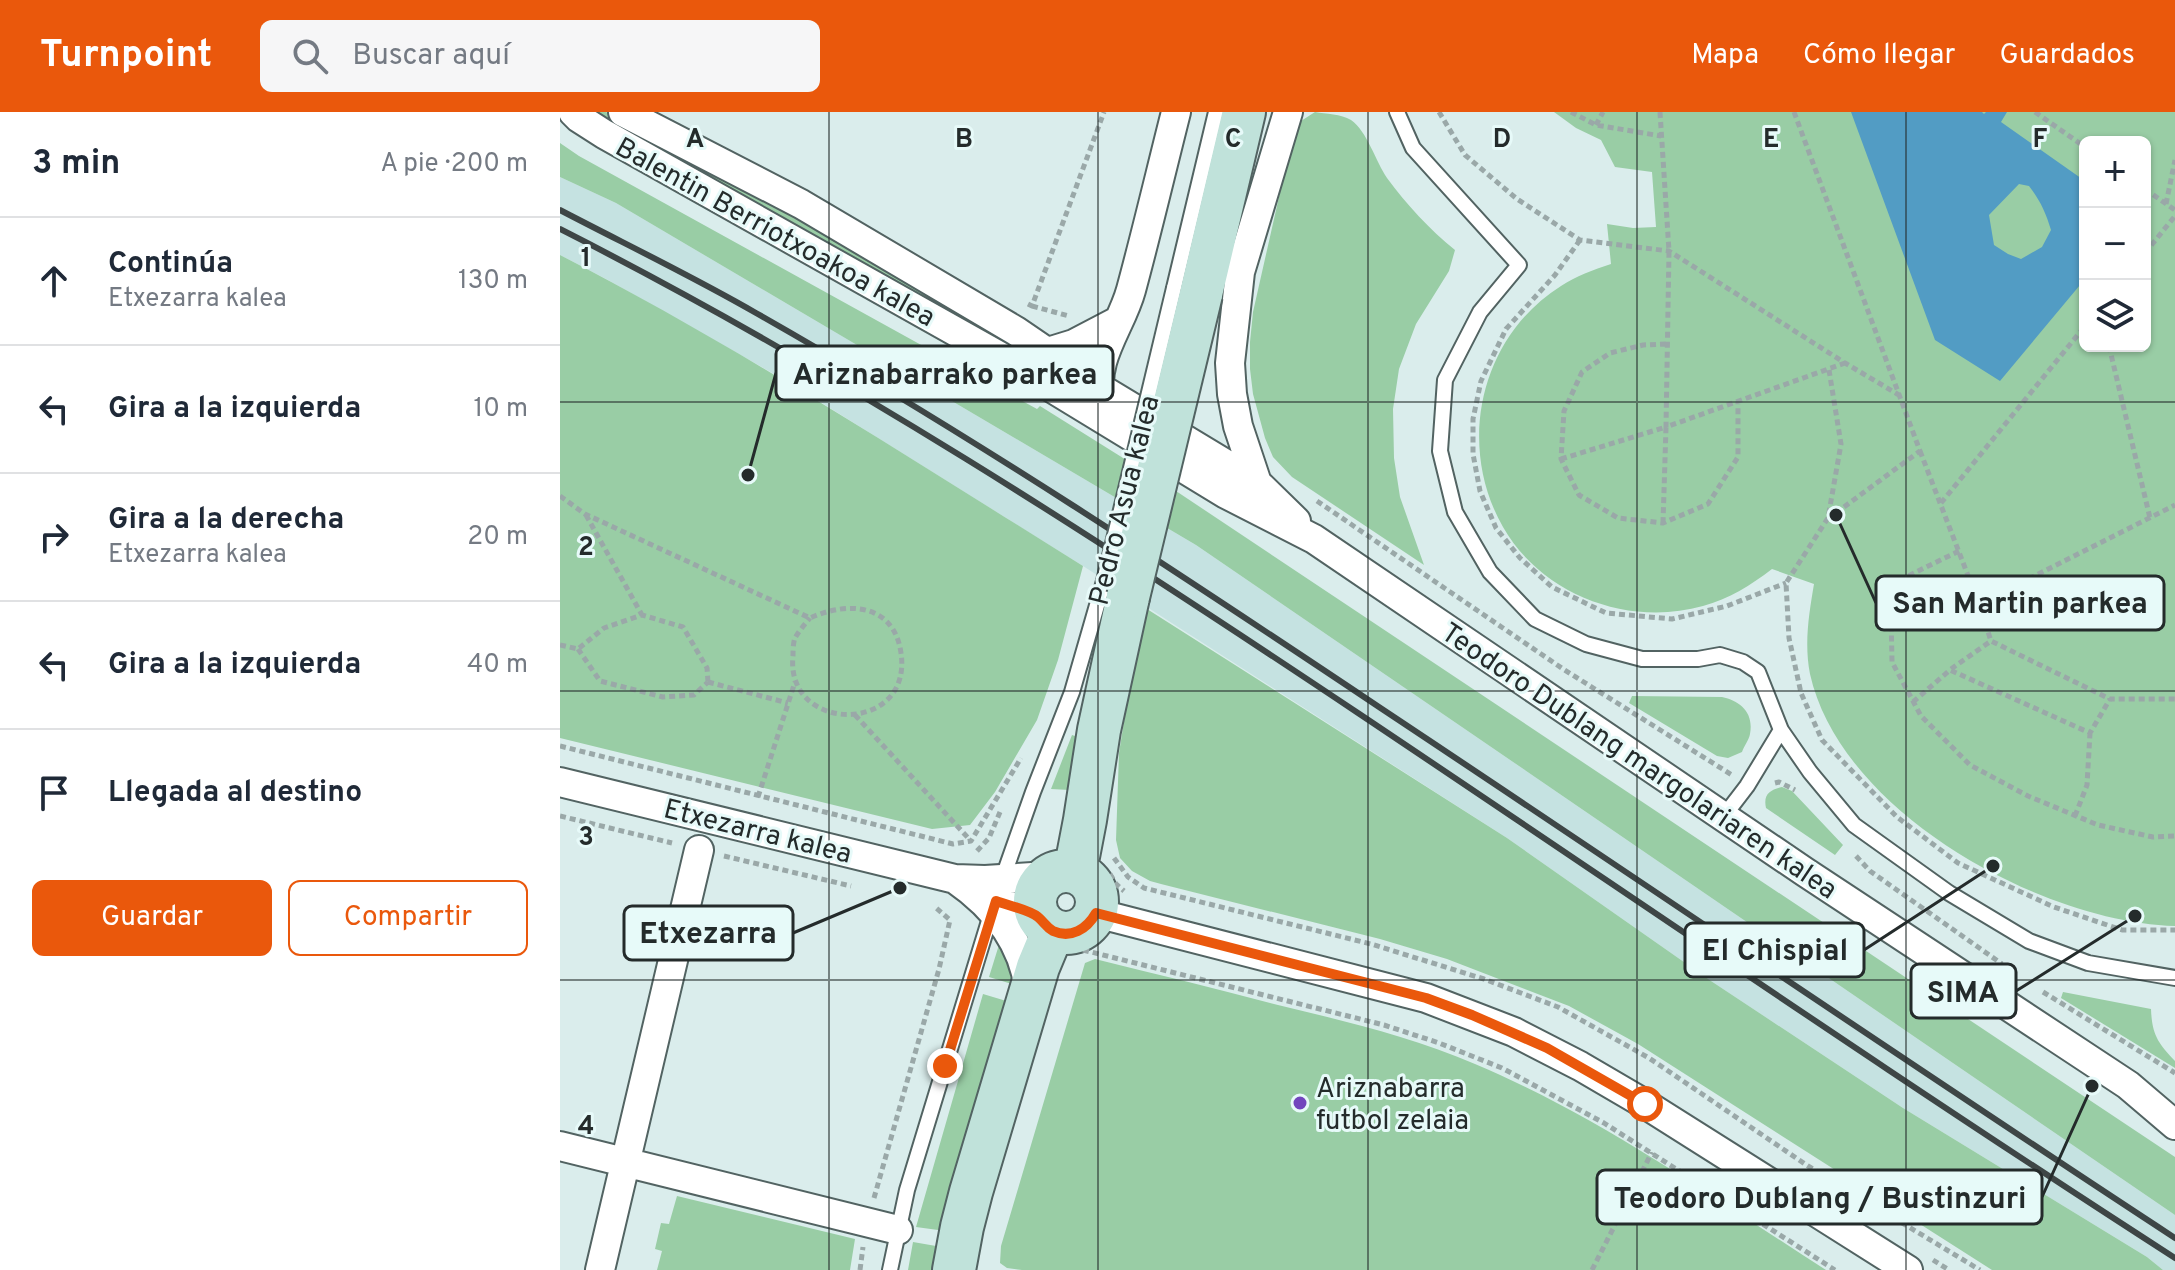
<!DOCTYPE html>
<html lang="es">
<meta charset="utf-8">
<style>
body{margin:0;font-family:Overpass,sans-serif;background:#f6f6f7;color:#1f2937}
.controls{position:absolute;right:24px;top:24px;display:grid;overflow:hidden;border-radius:12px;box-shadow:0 2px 6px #0004}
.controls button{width:72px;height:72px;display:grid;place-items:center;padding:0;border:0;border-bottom:2px solid #e0e1e3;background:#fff;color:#1f2937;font:40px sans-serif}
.stop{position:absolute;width:24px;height:24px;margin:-18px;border:6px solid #ea580c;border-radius:50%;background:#fff}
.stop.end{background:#ea580c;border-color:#fff;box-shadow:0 2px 8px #0008}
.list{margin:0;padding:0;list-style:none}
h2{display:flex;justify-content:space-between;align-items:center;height:104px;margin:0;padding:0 32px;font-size:34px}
h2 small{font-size:26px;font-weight:400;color:#747a83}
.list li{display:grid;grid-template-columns:52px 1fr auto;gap:24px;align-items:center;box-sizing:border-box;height:128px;padding:0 32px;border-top:2px solid #e0e1e3}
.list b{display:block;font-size:30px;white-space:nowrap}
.list p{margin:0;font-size:26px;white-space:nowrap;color:#747a83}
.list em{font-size:26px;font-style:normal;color:#747a83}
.actions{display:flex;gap:16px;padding:24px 32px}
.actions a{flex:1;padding:18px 0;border:2px solid #ea580c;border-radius:12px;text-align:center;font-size:28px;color:#ea580c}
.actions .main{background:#ea580c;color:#fff}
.icon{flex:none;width:44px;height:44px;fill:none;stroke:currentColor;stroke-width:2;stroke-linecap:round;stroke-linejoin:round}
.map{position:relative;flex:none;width:1615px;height:1158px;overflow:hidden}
header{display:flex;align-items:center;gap:48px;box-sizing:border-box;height:112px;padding:0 40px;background:#ea580c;color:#fff}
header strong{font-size:38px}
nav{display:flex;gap:44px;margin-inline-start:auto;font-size:28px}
.search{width:560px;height:72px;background:#f6f6f7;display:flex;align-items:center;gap:20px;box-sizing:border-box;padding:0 28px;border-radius:12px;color:#747a83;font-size:30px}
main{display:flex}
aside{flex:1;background:#fff}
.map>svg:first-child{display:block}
.built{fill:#c5e2e1}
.green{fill:#99cda5;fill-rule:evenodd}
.water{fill:#529cc4;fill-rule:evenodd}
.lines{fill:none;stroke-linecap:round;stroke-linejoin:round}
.lane-casing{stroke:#526362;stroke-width:18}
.street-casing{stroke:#526362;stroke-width:32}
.secondary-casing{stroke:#526362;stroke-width:46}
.path{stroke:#9aa8a8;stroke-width:5;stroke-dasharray:6 4;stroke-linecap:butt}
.lane{stroke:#fff;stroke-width:14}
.street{stroke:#fff;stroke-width:28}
.secondary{stroke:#c0e2da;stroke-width:42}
.rail{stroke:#3e4646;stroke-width:6}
.lane-bridge-casing{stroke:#526362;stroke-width:18;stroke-linecap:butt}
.secondary-bridge-casing{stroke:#526362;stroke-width:46;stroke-linecap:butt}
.lane-bridge{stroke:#fff;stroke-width:14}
.secondary-bridge{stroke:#c0e2da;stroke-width:42}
.route{stroke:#ea580c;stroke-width:10}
.grid{fill:none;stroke:#242b2b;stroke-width:2;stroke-opacity:0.55}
.poi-dot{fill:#7245bd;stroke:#e7faf9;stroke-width:3}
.labels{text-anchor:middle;stroke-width:6;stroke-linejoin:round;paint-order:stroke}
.street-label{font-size:28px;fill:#242b2b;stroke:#e7faf9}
.poi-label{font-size:28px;fill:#242b2b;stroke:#e7faf9;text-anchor:start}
.grid-label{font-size:26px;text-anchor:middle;font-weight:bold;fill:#242b2b;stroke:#e7faf9;stroke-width:6;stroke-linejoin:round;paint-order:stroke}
.leader{fill:none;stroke:#242b2b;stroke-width:3}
.callout-dot{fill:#242b2b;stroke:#e7faf9;stroke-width:3}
.callout{fill:#e7faf9;stroke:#242b2b;stroke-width:3}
.callout-label{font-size:30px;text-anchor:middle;font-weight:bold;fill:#242b2b}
</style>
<header>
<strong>Turnpoint</strong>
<div class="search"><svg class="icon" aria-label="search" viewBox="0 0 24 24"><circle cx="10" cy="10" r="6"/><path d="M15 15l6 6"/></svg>Buscar aquí</div>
<nav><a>Mapa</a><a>Cómo llegar</a><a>Guardados</a></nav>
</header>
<main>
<aside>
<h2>3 min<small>A pie · 200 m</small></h2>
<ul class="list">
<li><svg class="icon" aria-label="ahead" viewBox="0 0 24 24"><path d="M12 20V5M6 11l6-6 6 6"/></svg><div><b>Continúa</b><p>Etxezarra kalea</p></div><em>130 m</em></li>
<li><svg class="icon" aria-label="left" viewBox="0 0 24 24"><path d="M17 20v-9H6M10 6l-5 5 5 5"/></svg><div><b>Gira a la izquierda</b></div><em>10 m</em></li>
<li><svg class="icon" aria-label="right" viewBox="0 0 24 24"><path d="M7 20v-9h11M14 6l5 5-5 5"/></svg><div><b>Gira a la derecha</b><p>Etxezarra kalea</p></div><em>20 m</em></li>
<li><svg class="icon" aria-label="left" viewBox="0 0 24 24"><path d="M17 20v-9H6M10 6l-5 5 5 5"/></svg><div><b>Gira a la izquierda</b></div><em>40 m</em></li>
<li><svg class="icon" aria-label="arrive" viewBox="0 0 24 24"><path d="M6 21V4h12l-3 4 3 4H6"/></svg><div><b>Llegada al destino</b></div></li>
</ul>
<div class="actions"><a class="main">Guardar</a><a>Compartir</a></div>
</aside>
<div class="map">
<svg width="1615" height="1158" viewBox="0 0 1615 1158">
<rect width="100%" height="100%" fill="#daedec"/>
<path class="built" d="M0,65L56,91L636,433L1615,1103V1158H1603L1587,1145L1343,996L1151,869L947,726L523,454L230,271L48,168L0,143Z"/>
<path class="green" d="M27,0H46L235,97L443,220L434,232Z
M755,0C766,2 781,2 791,8C807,19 816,50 827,66C847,93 869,117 895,138L889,159L856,212L839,257L833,297L834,346L840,385L864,453L732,365L713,345L705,326L693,282L690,257V230L693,200L733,23L741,9Z
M994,0H1615V814C1482,810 1281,701 1250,562C1244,531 1249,502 1254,472L1212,457C1191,473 1169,487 1143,494C1068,515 982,483 943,415C896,333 920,225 1001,174C1016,164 1033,158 1051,152L1047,112L1073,116L1096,115L1092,60L1055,55L1041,28L1016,16ZM1525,30H1585V234H1525Z
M0,31L19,44L477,297L480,294L619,381L1615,1045V1103L636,433L56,91L0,65Z
M0,143C181,236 351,347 523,454L498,548L477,608L435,680L410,713L372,717L0,626Z
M587,497L947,726L1151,869L1343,996L1587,1145L1603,1158H1432L1078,932L1009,894L887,847L820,827L601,772L590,769L572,759L560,746L556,728L559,641L569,578Z
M1072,584L1162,585C1180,589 1194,600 1190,622C1189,628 1184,634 1182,640L1168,646L1157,644L1069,591Z
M512,623L518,625L510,678L491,677Z
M1222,675L1232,679L1283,733L1275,743L1206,696C1203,682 1210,678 1222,675Z
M441,830L455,873L429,865L438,836Z
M535,847C596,862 657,877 718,893C785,909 852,925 915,952C1041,1005 1152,1085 1266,1158H462L447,1156L440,1151L441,1134L525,851Z
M1503,880L1591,897C1592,923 1598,931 1615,949V956L1501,886Z
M423,882L453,891L388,1113L378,1118L356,1115Z
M117,1084L295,1127L290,1158H97L102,1139L95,1137L101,1111L109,1112Z
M353,1130L376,1134L382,1143L380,1158H348Z"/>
<path class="water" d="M1291,0H1422L1424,2L1426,0H1447L1441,10L1525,69V167L1440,269L1375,228ZM1459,72L1469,74C1480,88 1486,101 1491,118L1482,135L1461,147L1448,142L1434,133L1429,103Z"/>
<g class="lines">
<g class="lane-casing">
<path id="lane" d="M837,0L853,36L959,153L920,200L885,268L880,339L895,400L930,460L975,507L1026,532L1082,547H1138L1160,543L1183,550L1198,560L1221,618L1250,660L1294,713L1389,781L1469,829L1528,851L1615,866
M614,176L656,0
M1164,704L1187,674L1221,618
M442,768L473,680L512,580L544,469
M330,1158L347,1078L432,799"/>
</g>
<g class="street-casing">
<path id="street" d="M13,0L19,6L44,22L441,245L666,382L754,427L1245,760L1568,973L1615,1013
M63,0L241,92L456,219L538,275L697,371L736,409
M488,240L514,232L558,209
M541,288C531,248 561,215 571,178C587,119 601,59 616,0
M697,371L678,314L672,282L670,251L680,160L728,0
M0,670L395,767L425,768L488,764
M395,767C434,794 463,830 469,877
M422,783L478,805
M536,801L866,886L954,920L1020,954L1085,992L1348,1158
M0,1034L338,1118
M40,1158L139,738"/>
</g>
<g class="secondary-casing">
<path id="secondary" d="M641,182L684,0
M475 790a31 31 0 1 1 62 0a31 31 0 1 1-62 0Z
M515,760L525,708L539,618L568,485
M394,1158L402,1115L411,1080L478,855L493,819"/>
</g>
<path class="path" d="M879,0L905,43L957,87L1020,128L1109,139L1285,251L1339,283
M1011,0L1036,13L1101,24
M1100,0L1109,139L1106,315L1285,251
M1234,0L1360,339L1269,406
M1475,0L1525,35
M1036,13L1043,0
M1585,77L1615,98
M1606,92L1615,48
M1020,128L995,163L946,217L921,269L913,307V342L920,379L936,416L960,446L992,475L1046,501L1112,507L1167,494L1226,471
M1585,141L1615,104
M468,192L472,194L544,0
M472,194L509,204
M1106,232L1083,233L1050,241L1022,260L1004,299L1001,347L1019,383L1058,406L1103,411L1148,392L1178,345V289
M1549,234L1590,406
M1269,258L1281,332L1268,406L1226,471L1229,526L1241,581L1262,628L1337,705L1398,751L1494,795L1562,818H1615
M1360,339L1419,492L1615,393
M1001,347L1106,315L1103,411
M0,384L25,402L250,506C287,489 334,491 341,541C353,623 225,622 233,544C233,539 233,531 235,526C239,519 245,512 250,506
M757,389L1003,557L1172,663
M1381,391L1525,214
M26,403L82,503
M1399,439L1348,464L1331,501L1332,550L1361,604L1410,653L1468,684L1538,713L1593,725L1615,724
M1419,492L1431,529L1550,587H1615
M0,533L18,537L44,516L82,503L123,515L147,556L148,570
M18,537L40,569L103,585L134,583L148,570
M1391,557L1431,529
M148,570L228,591
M1353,590L1390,558L1530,621L1550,587
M295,603L410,728
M0,634L393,732L411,729L461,646
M1215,671L1219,670L1235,678
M198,685L235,570
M0,704L112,731
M1515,704L1527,673L1530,621
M417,739L429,726L440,700
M164,744L291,774
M1296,744L1310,759L1442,852
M554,746L568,765L584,776L811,832L924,867L998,895L1089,946L1248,1054L1420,1158
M550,762L556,772L564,779
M523,838L824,913L879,931L942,956L1044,1011L1275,1158
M1483,880L1615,961
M314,1086L379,857L390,808L374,794
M1373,1148L1389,1158
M300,1158L303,1135
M1032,1158L1092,1040"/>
<use href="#lane" class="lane"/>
<use href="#street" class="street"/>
<use href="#secondary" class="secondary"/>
<path class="rail" d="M0,98C65,132 132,164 196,201C411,323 617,460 822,597C1087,773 1349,952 1615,1126
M0,117C278,258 539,428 798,601C1070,783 1340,969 1615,1146"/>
<g class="lane-bridge-casing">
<path id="lane-bridge" d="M544,469L614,176"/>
</g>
<g class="secondary-bridge-casing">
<path id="secondary-bridge" d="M568,485L641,182"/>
</g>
<use href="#lane-bridge" class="lane-bridge"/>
<use href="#secondary-bridge" class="secondary-bridge"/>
</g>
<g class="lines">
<path class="route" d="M385,954L436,789C447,793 470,798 478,805C484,810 486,815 493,819C511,827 527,817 536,801L866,886L912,903L987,936L1085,992"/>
</g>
<path class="grid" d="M269,0V1158M538,0V1158M808,0V1158M1077,0V1158M1346,0V1158M0,290H1615M0,579H1615M0,868H1615"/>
<circle class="poi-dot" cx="740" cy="991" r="8"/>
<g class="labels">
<g class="street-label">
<text transform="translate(216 119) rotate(29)" y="10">Balentin Berriotxoakoa kalea</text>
<text transform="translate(563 388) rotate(-76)" y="10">Pedro Asua kalea</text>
<text transform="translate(1080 648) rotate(34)" y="10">Teodoro Dublang margolariaren kalea</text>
<text transform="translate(198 718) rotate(14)" y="10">Etxezarra kalea</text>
</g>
<g class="poi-label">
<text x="756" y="985">Ariznabarra<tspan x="756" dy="32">futbol zelaia</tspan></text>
</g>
</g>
<g class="grid-label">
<text x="135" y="35">A</text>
<text x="404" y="35">B</text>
<text x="673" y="35">C</text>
<text x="942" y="35">D</text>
<text x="1211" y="35">E</text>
<text x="1480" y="35">F</text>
<text x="26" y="154">1</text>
<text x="26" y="443">2</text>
<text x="26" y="733">3</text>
<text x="26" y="1022">4</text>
</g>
<path class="leader" d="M188 363L216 261M1276 403L1316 491M340 776L233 821M1433 754L1304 838M1575 804L1456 879M1532 974L1482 1085"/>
<g class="callout-dot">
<circle cx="188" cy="363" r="8"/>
<circle cx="1276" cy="403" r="8"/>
<circle cx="340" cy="776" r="8"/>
<circle cx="1433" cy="754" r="8"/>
<circle cx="1575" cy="804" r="8"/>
<circle cx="1532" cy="974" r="8"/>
</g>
<g class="callout">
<rect x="216" y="234" width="337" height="54" rx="8"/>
<rect x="1316" y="464" width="288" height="54" rx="8"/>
<rect x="64" y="794" width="169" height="54" rx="8"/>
<rect x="1125" y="811" width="179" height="54" rx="8"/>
<rect x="1351" y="852" width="105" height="54" rx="8"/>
<rect x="1037" y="1058" width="445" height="54" rx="8"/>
</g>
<g class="callout-label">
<text x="385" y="272">Ariznabarrako parkea</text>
<text x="1460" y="501">San Martin parkea</text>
<text x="148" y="831">Etxezarra</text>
<text x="1215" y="848">El Chispial</text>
<text x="1403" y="890">SIMA</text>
<text x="1260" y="1096">Teodoro Dublang / Bustinzuri</text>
</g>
</svg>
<div class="controls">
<button>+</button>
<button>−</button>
<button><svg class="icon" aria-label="layers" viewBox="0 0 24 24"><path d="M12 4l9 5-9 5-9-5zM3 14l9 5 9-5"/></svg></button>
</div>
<div class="stop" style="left:1085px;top:992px"></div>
<div class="stop end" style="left:385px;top:954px"></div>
</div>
</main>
